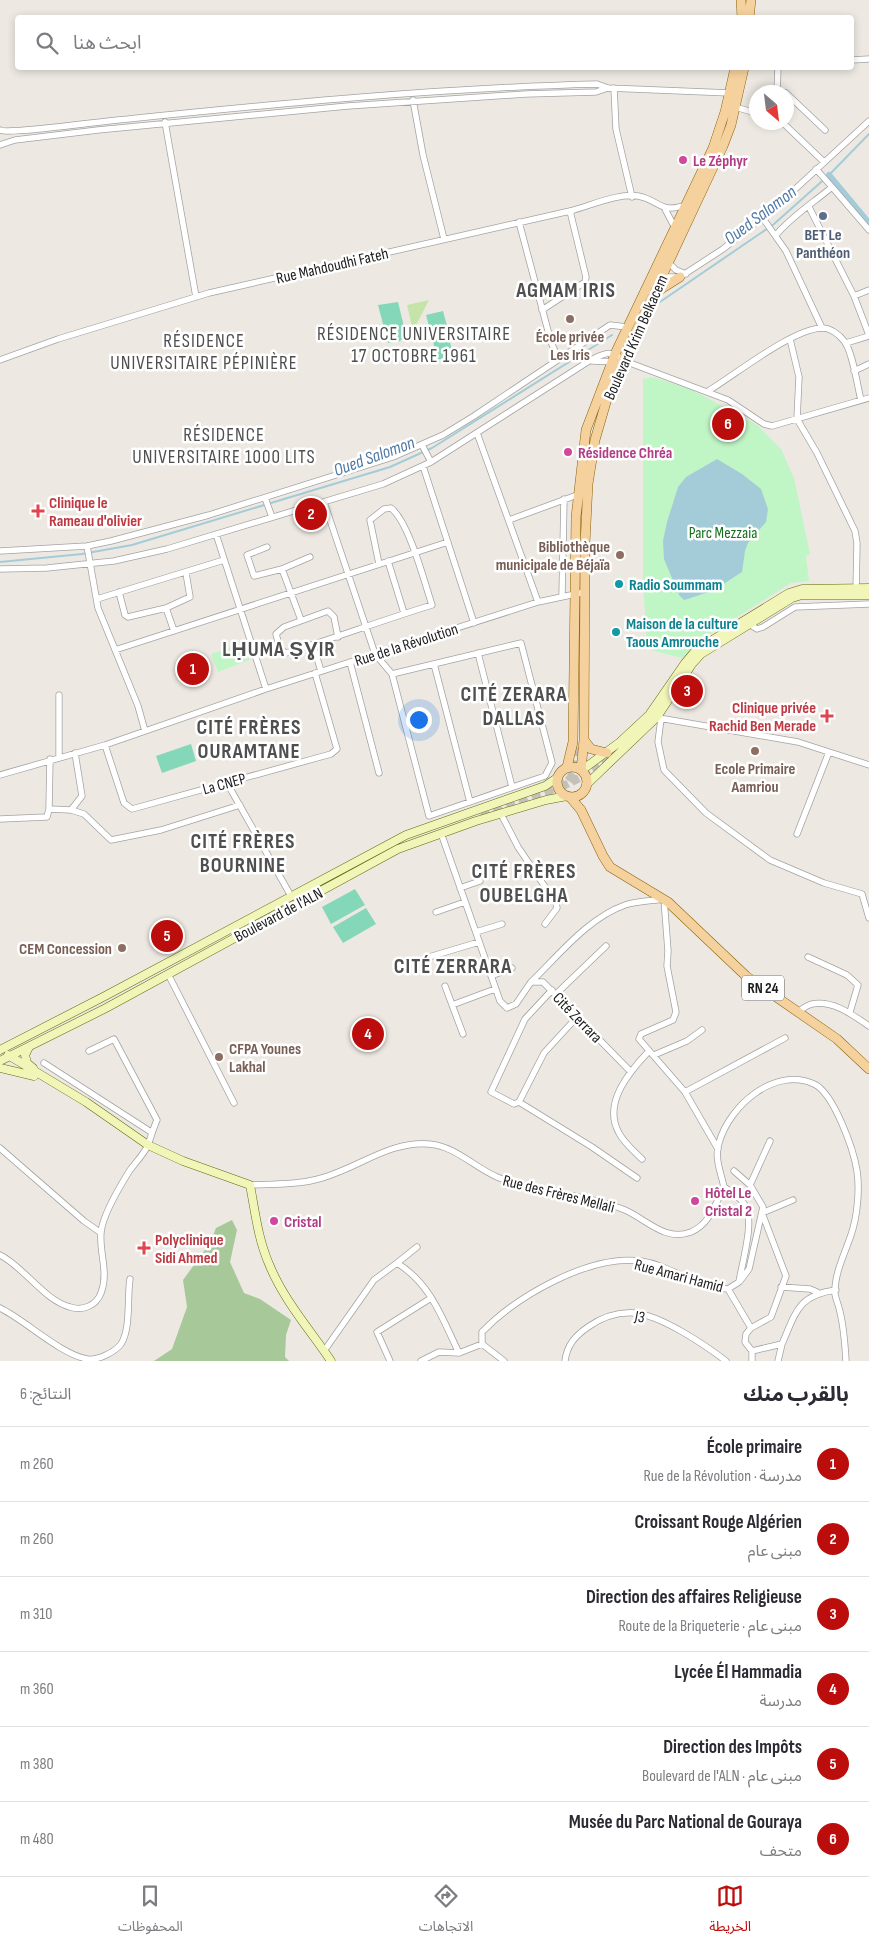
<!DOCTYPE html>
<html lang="ar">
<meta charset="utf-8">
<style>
body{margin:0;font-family:"Sofia Sans Condensed","Noto Sans Arabic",sans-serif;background:#f7f7f7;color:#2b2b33;direction:rtl}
.compass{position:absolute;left:749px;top:85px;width:45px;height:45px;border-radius:50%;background:#fff;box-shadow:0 2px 8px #0003;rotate:152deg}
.you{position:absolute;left:418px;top:719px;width:18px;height:18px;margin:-12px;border:4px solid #fff;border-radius:50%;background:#1a73e8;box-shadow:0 0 0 8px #1a73e833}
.badge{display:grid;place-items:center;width:32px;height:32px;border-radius:50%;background:#bb0e0c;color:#fff;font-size:16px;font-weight:700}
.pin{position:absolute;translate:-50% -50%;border:2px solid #fff;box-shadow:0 1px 5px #0006}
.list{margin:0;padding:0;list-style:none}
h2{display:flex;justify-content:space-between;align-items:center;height:65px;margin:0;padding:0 20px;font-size:21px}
h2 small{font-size:16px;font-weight:400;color:#7c7c81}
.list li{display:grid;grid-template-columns:32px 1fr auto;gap:15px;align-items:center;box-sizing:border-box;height:75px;padding:0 20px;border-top:1px solid #e1e1e2}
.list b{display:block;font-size:19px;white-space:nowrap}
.list p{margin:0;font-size:16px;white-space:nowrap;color:#7c7c81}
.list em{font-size:16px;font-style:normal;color:#7c7c81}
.icon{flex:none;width:28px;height:28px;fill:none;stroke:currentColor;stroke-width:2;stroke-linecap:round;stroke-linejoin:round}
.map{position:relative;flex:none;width:869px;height:1361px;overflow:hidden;direction:ltr}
.search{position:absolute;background:#fff;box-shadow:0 2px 8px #0003;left:15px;right:15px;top:15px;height:55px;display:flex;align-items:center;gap:12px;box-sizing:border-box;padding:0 18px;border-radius:5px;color:#7c7c81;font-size:19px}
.sheet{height:515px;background:#fff}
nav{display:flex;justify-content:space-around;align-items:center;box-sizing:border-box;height:70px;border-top:1px solid #e1e1e2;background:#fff;font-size:14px;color:#7c7c81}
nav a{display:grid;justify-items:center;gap:2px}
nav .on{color:#bb0e0c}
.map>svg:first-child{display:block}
.grass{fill:#c6e4aa}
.forest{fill:#a7c999}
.park{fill:#c0f5c5}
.pitch{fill:#84d7b8}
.water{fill:#a4ccd8}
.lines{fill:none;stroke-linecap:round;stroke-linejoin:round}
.stream{stroke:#a4ccd8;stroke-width:2}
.canal{stroke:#a4ccd8;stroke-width:6}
.secondary-tunnel{stroke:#c3c0ba;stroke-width:8;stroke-dasharray:8 4;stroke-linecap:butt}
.primary-tunnel{stroke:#c3c0ba;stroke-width:9;stroke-dasharray:9 4.5;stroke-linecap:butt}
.street-casing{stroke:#a3a3a3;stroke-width:7}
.secondary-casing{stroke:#5f6a0b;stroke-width:9}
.primary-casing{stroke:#8a6109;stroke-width:10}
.street{stroke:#fff;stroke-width:5.5}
.secondary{stroke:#f1f5b8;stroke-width:8}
.primary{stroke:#f5d19e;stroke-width:9}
.hotel-dot{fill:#d1479c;stroke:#fff;stroke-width:2}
.service-dot{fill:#5c6f8a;stroke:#fff;stroke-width:2}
.education-dot{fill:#8d6e63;stroke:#fff;stroke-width:2}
.health-dot{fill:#e0444e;stroke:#fff;stroke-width:2}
.culture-dot{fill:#0f9aa8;stroke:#fff;stroke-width:2}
.labels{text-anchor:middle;stroke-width:5;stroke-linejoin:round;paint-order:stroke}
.shield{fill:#fff;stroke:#606060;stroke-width:1}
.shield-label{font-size:15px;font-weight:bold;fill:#1c1c1c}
.hotel-label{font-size:16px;font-weight:bold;fill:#b23c85;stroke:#fff;text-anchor:start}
.service-label{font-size:16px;font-weight:bold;fill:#4e5e75;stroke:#fff}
.street-label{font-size:16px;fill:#1c1c1c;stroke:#fff}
.education-label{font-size:16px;font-weight:bold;fill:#785e54;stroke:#fff}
.health-label{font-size:16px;font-weight:bold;fill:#be3a42;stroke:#fff;text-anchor:start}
.park-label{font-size:16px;fill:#12721b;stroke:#fff}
.culture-label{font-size:16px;font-weight:bold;fill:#0d838f;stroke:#fff;text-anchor:start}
.water-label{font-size:18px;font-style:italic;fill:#4f79a4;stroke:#fff}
.quarter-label{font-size:19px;letter-spacing:1px;fill:#4f4f4f;stroke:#fff}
.district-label{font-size:21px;font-weight:bold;letter-spacing:1px;fill:#4f4f4f;stroke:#fff}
</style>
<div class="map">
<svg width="869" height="1361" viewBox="0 0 869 1361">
<rect width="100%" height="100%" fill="#ede9e2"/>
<path class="grass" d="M429,300L413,331L407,305Z"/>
<path class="forest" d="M232,1220L237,1230L230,1262L244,1293L260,1299L291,1320L286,1335L285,1357L289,1361H154L172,1349L187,1307L183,1280L210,1243L216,1228Z"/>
<path class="park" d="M653,377L690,389L756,424L781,449L794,478L810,554L806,556L809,581L791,583L699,641L682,658L647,649L643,580V379Z
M243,643L249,660L218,672L211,654Z"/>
<path class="pitch" d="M398,302L406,335L400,341L388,343L378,305Z
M443,311L449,333L432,337L426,315Z
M449,337L453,356L437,360L433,341Z
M191,744L196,761L162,773L156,756Z
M355,889L365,905L331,924L322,907Z
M366,908L376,924L343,943L333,927Z"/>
<path class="water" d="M717,459L742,474L761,489L768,509L766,522L748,543L745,551L742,572L725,583L718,592L715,590C704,593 695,597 684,600L679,595L664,559L663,541L667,522L678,487L686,477Z"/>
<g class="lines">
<path class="stream" d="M657,304L774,224L829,175L869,134
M0,562L82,554L132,545L390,467L432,448L612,335"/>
<path class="canal" d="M829,175L869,223"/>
<path class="secondary-tunnel" d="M561,787L590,773L609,760"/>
<path class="primary-tunnel" d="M482,818L567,783L575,772L579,746"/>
<g class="street-casing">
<path id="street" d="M852,60L869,59
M614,88L616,129L632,197
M777,92L778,68
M786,93L825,130
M413,100L423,155L444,239
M735,107L756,113
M165,122L196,297
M782,122L824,162
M0,130C9,135 109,120 128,119C284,103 440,88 597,84L608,88L730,93
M0,145L15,140L98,130L348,106L526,94L596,92L608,88
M816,169L832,187
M809,207L854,296
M665,209L675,228
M762,217L786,251L822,328
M519,222L551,342L558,358
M776,235C792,216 813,203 832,187L869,230
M668,262L676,270L686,274
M662,273L668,277H680L723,249L779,204L869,121
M869,290L854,296L869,335
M542,310L585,282L586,277L570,211
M790,339L799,377L797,419L817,453L855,531L857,543L856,592
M846,343L869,336
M0,360L58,339L209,293L570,211C590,206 617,193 638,196C660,200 659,214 686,205
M592,361L615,362
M854,371L869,364
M708,391C735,375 792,329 822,328C830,328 839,334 844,341C853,352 857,385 861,400
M477,433L538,602
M422,445L431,462
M423,466L474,623
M265,498L272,517
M324,502L375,654L392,674L429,816L545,776L552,763L521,643L392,674
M509,520L577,495
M216,534L266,689
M87,546L98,608L138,706L145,731
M267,547L247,555L254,576L282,569L310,557
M0,551L87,546L111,541L209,515L393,457L443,435L474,416L610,325L627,327
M388,561L404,613
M0,569L47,568L114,561L167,549L383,484L431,462L589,361C601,355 612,348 622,360L728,400L764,424L772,426L869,398
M282,569L301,620
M119,592L125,615L128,617L166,608L174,631
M562,596L564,499
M97,599L224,560
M166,608L190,597L186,573
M749,624L757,629L763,627L795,607L869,604
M338,637L334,617L328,611L284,627L276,634L280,649L286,653C335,638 383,620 432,605C424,581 409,522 391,508L384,509L370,520L379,564
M313,645L321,671
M115,650L448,542
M478,653L512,787
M350,662L379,773
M434,664L470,802
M59,695V757
M659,718L798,742L869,765
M661,719L658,742L664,770L706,813L770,860L824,883L862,894L869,918
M105,745L124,803L132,809L331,754L337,749L315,673
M0,775L105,745L266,689L538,602L585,592
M227,783L291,896
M49,809L71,810L84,814L111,840L161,830L240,805
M71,810L82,796L75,753
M501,814L518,847L556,903L557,908L545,924
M0,819L47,817L49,809L50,759
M441,833L500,1001L507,1008L516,1004L531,982H543L630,1071
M797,834L829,752
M460,888L480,881
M436,912L465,902
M476,932L502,924
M429,957L479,942
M808,957L847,975L858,985L850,1012
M168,974L234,1103
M491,976L512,968
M531,982C559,955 588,918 625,905C637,901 651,901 664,899L668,951L667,966L676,1012L673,1020L641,1034L639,1039L685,1092L718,1149
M445,986L463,1034
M556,994L606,946
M452,1005L495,989
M798,1012C802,1009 807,1005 812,1004C833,1000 853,1015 869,1026
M578,1016L544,1053L519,1102L592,1147L637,1178
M654,1055L687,1041L702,1030
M44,1063L151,1132
M685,1092L785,1038
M519,1102L514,1104L491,1092L525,1019L552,990
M0,1148L84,1221L101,1233
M642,1159C634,1151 624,1143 619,1133C602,1103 630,1071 649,1051
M734,1171L750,1185
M250,1185C271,1184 294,1185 314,1180C353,1172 388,1140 429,1144C455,1146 474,1167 497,1177C538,1194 584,1193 625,1210C646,1219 665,1242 691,1232C710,1224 715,1204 724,1187C721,1173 714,1157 719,1143C729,1106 775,1066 814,1084C834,1093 854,1151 857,1171C860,1190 857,1218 851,1235C845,1253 834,1274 835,1294C836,1300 839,1306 840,1312C844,1328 845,1344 846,1361
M0,1255C24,1267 45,1301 70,1307C83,1311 96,1306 101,1293C109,1272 99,1253 101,1232C103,1214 120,1186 130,1170C136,1162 144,1154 148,1145C151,1137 153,1129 157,1120L114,1039L89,1051
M397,1263L417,1247
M740,1281L749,1269L763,1207L750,1185L770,1141
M781,1287L810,1289L817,1292
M728,1289L751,1328L746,1334L745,1342L752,1351L782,1344C796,1312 798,1295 836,1290
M0,1308C25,1320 60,1354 87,1359C97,1361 115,1352 121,1344C131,1329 127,1297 130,1279
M751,1328L771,1317L786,1276L762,1213L793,1200
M324,1351L374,1280L397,1263C431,1284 442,1318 459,1353L482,1344
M752,1351V1361
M390,1361L377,1332L431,1298
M421,1361L439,1352L459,1353
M504,1361L482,1344V1332C517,1296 590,1254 641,1261C663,1264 682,1277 702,1284C710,1287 720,1288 728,1289L739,1282C742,1263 755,1221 745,1205C740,1197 732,1192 724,1187
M565,1361C567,1345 575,1336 588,1327C601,1318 618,1312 634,1313C661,1315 705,1345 726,1361
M778,1361L782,1344"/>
</g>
<g class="secondary-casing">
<path id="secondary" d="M582,770L620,742L649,715L685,663L696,650L789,593L802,589L869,588
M586,785L657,717L692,664L701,654L792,598L802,595H869
M29,1047L25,1055L27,1063L33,1068
M0,1050L105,996L406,835L545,786L557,778
M8,1055L86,1102L148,1145L183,1161L250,1185C255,1211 258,1239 269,1264C283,1299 310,1330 331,1361
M0,1061L106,1008L398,849L476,821L546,800L567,796
M0,1068L34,1076"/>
</g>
<g class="primary-casing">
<path id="primary" d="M741,0L742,18
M749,18L751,0
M653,294L680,277
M584,740L591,749L607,753
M557 782a15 15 0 1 1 30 0a15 15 0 1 1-30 0Z
M567,767L573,742L576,517L586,430L615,354L713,148L725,112L735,68
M581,770L584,740L585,544L588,484L595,440L611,385L723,146L731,125L744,68
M570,797L581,810L603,856L610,867L668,902L746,976L837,1039L869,1069"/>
</g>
<use href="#street" class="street"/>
<use href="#secondary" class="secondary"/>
<use href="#primary" class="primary"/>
</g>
<g class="hotel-dot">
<circle cx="683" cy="160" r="5"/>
<circle cx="568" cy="452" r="5"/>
<circle cx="695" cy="1201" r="5"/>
<circle cx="274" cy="1221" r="5"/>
</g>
<circle class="service-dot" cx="823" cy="216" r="5"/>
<g class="education-dot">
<circle cx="570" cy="319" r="5"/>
<circle cx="620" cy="555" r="5"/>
<circle cx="755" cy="751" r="5"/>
<circle cx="122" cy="948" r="5"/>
<circle cx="219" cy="1057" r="5"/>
</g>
<g class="health-dot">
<path d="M35.5 503.5h5v5h5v5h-5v5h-5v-5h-5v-5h5z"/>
<path d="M824.5 708.5h5v5h5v5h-5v5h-5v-5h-5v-5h5z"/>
<path d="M141.5 1240.5h5v5h5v5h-5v5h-5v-5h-5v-5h5z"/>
</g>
<g class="culture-dot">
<circle cx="619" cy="584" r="5"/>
<circle cx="616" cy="632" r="5"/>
</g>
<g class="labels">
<rect class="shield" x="742" y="975.5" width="42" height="25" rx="4"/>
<g class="shield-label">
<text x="763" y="993">RN 24</text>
</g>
<g class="hotel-label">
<text x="693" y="166">Le Zéphyr</text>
<text x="578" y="458">Résidence Chréa</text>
<text x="705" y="1198">Hôtel Le<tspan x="705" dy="18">Cristal 2</tspan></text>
<text x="284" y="1227">Cristal</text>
</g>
<g class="service-label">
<text x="823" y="240">BET Le<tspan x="823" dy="18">Panthéon</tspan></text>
</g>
<g class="street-label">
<text transform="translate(332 265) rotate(-13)" y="6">Rue Mahdoudhi Fateh</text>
<text transform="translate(635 337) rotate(-66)" y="6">Boulevard Krim Belkacem</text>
<text transform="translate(406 644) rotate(-18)" y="6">Rue de la Révolution</text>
<text transform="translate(224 783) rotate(-15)" y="6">La CNEP</text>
<text transform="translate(278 914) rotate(-28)" y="6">Boulevard de l'ALN</text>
<text transform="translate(578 1017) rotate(46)" y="6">Cité Zerrara</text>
<text transform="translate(559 1193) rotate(14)" y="6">Rue des Frères Mellali</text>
<text transform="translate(679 1275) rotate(15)" y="6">Rue Amari Hamid</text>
<text transform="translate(640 1316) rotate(11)" y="6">J3</text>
</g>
<g class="education-label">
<text x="570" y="342">École privée<tspan x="570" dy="18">Les Iris</tspan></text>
<text x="610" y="552" text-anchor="end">Bibliothèque<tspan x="610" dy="18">municipale de Béjaïa</tspan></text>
<text x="755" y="774">Ecole Primaire<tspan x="755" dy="18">Aamriou</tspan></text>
<text x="112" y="954" text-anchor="end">CEM Concession</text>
<text x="229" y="1054" text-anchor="start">CFPA Younes<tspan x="229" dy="18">Lakhal</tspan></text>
</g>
<g class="health-label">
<text x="49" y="508">Clinique le<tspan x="49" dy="18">Rameau d'olivier</tspan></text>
<text x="816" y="713" text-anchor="end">Clinique privée<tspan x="816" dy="18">Rachid Ben Merade</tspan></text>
<text x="155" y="1245">Polyclinique<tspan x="155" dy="18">Sidi Ahmed</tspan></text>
</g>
<g class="park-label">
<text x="723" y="538">Parc Mezzaia</text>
</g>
<g class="culture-label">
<text x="629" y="590">Radio Soummam</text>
<text x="626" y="629">Maison de la culture<tspan x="626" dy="18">Taous Amrouche</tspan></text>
</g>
<g class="water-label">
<text transform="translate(760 215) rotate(-37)" y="6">Oued Salomon</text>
<text transform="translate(374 456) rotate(-20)" y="6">Oued Salomon</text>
</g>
<g class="quarter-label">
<text x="414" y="340">RÉSIDENCE UNIVERSITAIRE<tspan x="414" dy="22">17 OCTOBRE 1961</tspan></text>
<text x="204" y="347">RÉSIDENCE<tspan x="204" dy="22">UNIVERSITAIRE PÉPINIÈRE</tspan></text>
<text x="224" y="441">RÉSIDENCE<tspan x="224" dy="22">UNIVERSITAIRE 1000 LITS</tspan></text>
</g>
<g class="district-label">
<text x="566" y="297">AGMAM IRIS</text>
<text x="279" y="656">LḤUMA ṢƔIR</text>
<text x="514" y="701">CITÉ ZERARA<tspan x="514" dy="24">DALLAS</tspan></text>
<text x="249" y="734">CITÉ FRÈRES<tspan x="249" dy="24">OURAMTANE</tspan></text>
<text x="243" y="848">CITÉ FRÈRES<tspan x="243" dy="24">BOURNINE</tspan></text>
<text x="524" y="878">CITÉ FRÈRES<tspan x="524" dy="24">OUBELGHA</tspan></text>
<text x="453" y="973">CITÉ ZERRARA</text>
</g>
</g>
</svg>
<svg class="compass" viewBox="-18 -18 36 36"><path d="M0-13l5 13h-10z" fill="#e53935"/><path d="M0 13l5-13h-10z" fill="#7c7c81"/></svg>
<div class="you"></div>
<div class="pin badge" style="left:193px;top:669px">1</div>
<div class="pin badge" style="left:311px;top:514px">2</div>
<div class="pin badge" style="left:687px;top:691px">3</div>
<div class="pin badge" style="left:368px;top:1034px">4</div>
<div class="pin badge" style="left:167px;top:936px">5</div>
<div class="pin badge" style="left:728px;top:424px">6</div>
<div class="search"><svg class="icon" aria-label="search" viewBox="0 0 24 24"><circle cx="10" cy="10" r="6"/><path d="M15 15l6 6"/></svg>ابحث هنا</div>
</div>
<section class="sheet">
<h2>بالقرب منك<small>النتائج: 6</small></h2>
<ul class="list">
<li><span class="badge">1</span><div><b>École primaire</b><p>مدرسة · Rue de la Révolution</p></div><em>260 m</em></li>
<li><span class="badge">2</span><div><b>Croissant Rouge Algérien</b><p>مبنى عام</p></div><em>260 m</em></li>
<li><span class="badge">3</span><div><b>Direction des affaires Religieuse</b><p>مبنى عام · Route de la Briqueterie</p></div><em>310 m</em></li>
<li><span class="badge">4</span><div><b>Lycée Él Hammadia</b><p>مدرسة</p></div><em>360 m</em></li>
<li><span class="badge">5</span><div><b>Direction des Impôts</b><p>مبنى عام · Boulevard de l'ALN</p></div><em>380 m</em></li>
<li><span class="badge">6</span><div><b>Musée du Parc National de Gouraya</b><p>متحف</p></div><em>480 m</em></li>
</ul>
</section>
<nav>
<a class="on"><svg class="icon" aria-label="map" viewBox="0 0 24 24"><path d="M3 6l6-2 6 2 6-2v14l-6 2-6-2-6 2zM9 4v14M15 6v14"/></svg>الخريطة</a>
<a><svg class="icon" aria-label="directions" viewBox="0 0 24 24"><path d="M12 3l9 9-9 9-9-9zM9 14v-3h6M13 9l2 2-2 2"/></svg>الاتجاهات</a>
<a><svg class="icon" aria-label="saved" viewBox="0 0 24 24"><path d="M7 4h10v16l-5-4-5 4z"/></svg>المحفوظات</a>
</nav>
